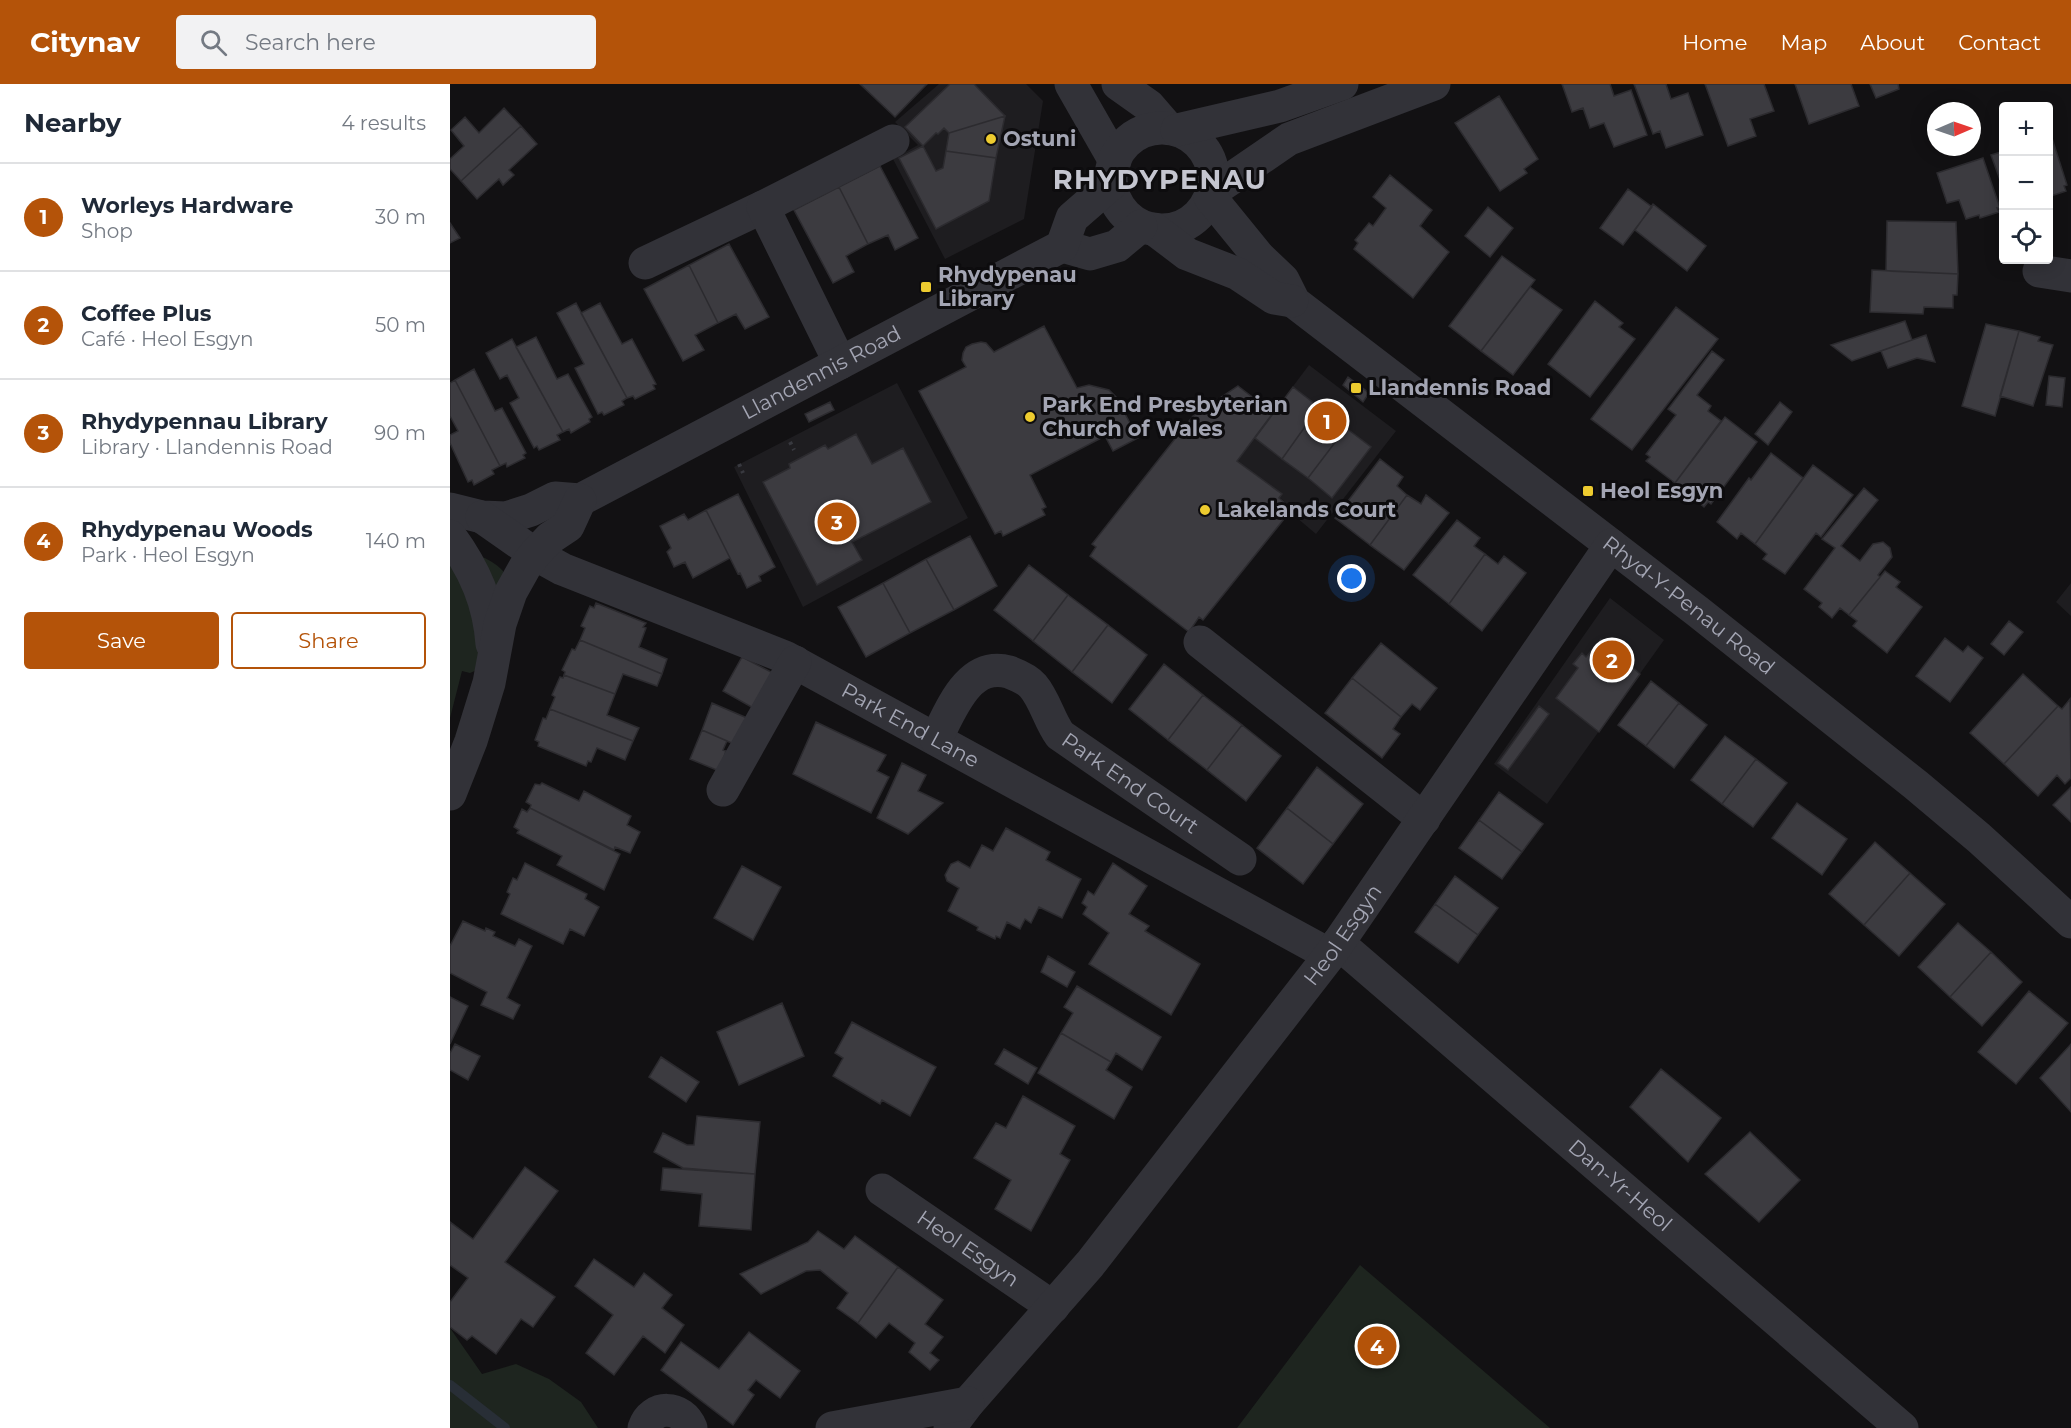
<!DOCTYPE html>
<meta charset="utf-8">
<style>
body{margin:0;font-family:Montserrat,sans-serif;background:#f2f2f3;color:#1f2937}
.controls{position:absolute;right:18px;top:18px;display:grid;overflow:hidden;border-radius:6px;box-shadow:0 3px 15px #0003}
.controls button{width:54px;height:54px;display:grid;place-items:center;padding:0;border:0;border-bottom:2px solid #e0e1e3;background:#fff;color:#1f2937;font:30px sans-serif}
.compass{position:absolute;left:1477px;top:18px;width:54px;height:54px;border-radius:50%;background:#fff;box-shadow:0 3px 15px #0003;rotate:88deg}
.you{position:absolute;left:902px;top:495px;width:21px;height:21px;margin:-15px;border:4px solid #fff;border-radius:50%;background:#1a73e8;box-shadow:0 0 0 9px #1a73e833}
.badge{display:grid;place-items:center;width:39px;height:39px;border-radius:50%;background:#b45309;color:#fff;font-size:20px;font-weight:700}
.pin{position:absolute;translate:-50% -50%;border:3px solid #fff;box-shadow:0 2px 6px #0006}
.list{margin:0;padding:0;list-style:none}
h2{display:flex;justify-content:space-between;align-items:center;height:78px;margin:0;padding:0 24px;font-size:26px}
h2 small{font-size:20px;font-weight:400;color:#747a83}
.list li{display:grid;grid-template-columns:39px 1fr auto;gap:18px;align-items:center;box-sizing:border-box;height:108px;padding:0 24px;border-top:2px solid #e0e1e3}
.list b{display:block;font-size:22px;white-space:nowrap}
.list p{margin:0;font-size:20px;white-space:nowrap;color:#747a83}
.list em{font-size:20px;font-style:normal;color:#747a83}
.actions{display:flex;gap:12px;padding:18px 24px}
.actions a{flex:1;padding:14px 0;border:2px solid #b45309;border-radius:6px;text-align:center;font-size:21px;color:#b45309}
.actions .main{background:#b45309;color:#fff}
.icon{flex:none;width:33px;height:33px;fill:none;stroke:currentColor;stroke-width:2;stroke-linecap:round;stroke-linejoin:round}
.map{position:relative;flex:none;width:1621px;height:1344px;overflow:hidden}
header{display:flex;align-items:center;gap:36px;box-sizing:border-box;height:84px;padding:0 30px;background:#b45309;color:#fff}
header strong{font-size:28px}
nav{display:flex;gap:33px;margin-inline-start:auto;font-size:21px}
.search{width:420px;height:54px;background:#f2f2f3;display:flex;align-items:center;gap:15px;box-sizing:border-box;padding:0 21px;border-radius:6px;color:#747a83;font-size:22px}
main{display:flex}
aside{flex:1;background:#fff}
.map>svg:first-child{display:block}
.built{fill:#1e1d20}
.green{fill:#1e251f}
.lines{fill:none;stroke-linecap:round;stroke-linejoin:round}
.stream{stroke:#282e36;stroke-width:10}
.building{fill:#3c3b40;stroke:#2c2b2f;stroke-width:1.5}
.path{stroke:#38393f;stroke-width:4;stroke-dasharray:3 4.5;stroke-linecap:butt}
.minor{stroke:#323238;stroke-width:33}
.poi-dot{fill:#edcb2f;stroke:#0d0c0e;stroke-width:2}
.labels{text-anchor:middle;stroke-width:6;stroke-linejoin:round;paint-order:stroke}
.poi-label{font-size:21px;font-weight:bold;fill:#a3a5b3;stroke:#0d0c0e;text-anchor:start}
.street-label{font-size:21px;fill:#a3a5b3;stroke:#0d0c0e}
.district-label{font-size:27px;font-weight:bold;letter-spacing:1.5px;fill:#c4c5cf;stroke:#0d0c0e}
</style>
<header>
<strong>Citynav</strong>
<div class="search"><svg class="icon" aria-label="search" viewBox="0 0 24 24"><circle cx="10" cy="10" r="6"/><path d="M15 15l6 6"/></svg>Search here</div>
<nav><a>Home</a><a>Map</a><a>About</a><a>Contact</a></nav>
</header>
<main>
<aside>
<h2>Nearby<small>4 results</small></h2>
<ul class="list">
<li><span class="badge">1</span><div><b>Worleys Hardware</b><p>Shop</p></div><em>30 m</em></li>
<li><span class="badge">2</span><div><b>Coffee Plus</b><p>Café · Heol Esgyn</p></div><em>50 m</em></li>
<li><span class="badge">3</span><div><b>Rhydypennau Library</b><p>Library · Llandennis Road</p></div><em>90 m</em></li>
<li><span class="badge">4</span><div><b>Rhydypenau Woods</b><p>Park · Heol Esgyn</p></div><em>140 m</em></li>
</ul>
<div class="actions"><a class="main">Save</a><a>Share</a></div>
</aside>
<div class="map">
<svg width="1621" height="1344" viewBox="0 0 1621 1344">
<rect width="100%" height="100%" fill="#121113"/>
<path class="built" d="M489,0H576L593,17L574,135L495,175L443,75L468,61L445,38Z
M859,281L946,347L866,450L840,428L842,424L787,377Z
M447,299L518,434L353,523L284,383Z
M1621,499V532L1606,518Z
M1160,514L1214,556L1097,720L1044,680Z"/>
<path class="green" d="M0,466C20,468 39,472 53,487L54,509L29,585L20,589L12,587L0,634Z
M910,1181L1100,1344H787Z
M0,1244L32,1290L66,1280L99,1295L131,1318L148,1344H0Z"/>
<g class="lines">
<path class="stream" d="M0,1301L55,1344"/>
</g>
<path class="building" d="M410,0H477L445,33Z
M500,0H524L555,32L499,49L494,44L488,50L486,49L473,62L455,43Z
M1112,0H1160L1164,12L1181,6L1197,51L1164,63L1154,39L1140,44L1133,24L1122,28Z
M1184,0H1216L1221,15L1238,9L1253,51L1216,64L1210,47L1203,50Z
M1255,0H1314L1324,27L1300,35L1306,52L1278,62Z
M1345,0H1401L1409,22L1359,40Z
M1420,0H1448L1449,5L1426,14Z
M1049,12L1088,75L1074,85L1077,89L1050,107L1005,39Z
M54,24L71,42L11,97L0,85V75L14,62L1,46L15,33L29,49Z
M555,32L546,74L496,67L499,49Z
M71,42L87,60L59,86L64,91L53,101L49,95L27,115L11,97Z
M1601,51L1617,101L1614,102L1616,107L1598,113V52Z
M473,62L486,87L493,84L496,67L546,74L539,117L486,145L449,74Z
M1554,67V107L1541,71Z
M1533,74L1550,124H1547L1549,128L1530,134L1529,131L1516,135L1509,116L1497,119L1487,89Z
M430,82L468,154L445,166L438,151L418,160L389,103Z
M940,91L982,126L970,142L999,168L963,214L904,165L908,159L905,156L919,139L923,142L936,124L923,113Z
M389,103L418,160L396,172L404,188L383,199L344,126Z
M1178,105L1202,123L1173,161L1150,144Z
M1203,120L1256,162L1237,187L1185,146Z
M1038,123L1063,144L1040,173L1015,152Z
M1437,137L1506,138L1508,190L1436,187Z
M0,139L10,154L0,159Z
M279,160L319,233L295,245L286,230L268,239L239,181Z
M1052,172L1085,196L1031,267L999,242Z
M239,181L268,239L245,251L254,266L233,277L194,205Z
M1422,186L1508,190L1507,211H1503V224L1474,223L1473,230L1420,228Z
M1080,203L1112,226L1063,291L1031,267Z
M1145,217L1173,239L1169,243L1185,255L1140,313L1098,280Z
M126,219L177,314L172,317L174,321L154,331L152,328L148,330L125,284L134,280L107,229Z
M150,219L172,260L182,255L206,300L203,301L205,305L185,315L183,312L177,314L131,229Z
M1226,223L1268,255L1182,366L1141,335Z
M1455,237L1462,256L1402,277L1381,261Z
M1536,240L1569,247L1545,332L1512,322Z
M594,242L627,304L639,301L659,306L666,313L688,354L663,367L655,352L580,391L596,423L592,425L595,431L553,452L551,447L545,450L469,307L516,283L512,276L513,269L516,263L522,260L531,258L536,259L544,268Z
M1569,247L1590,253L1588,257L1603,261L1583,322L1550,312Z
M1476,251L1485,278L1467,274L1438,284L1431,267Z
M86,253L107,295L118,290L142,333L139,335L140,338L121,349L119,345L113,348L66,263Z
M62,255L113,348L107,351L110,356L89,366L87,362L84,364L60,319L69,314L57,291L50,295L36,269Z
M1262,267L1274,276L1247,311L1261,322L1258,327L1271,337L1225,399L1196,377L1200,373L1196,370L1226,331L1218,325Z
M24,285L45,327L52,324L76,369L73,371L75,374L57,383L56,379L50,382L5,296Z
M1599,292L1615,294L1612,323L1596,321Z
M898,293L919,309L913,318L893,301Z
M5,296L50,382L42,386L44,390L24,401L22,396L18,398L0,359V351L8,347L0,332V299Z
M788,302L823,329L787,377L832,410L829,414L842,425L753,536L749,533L739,548L640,472L646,463L642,460L743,332Z
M843,303L869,323L832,375L805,354Z
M380,318L384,326L359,338L355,330Z
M1330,318L1342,328L1318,361L1305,350Z
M869,323L896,344L858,394L832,375Z
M1275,333L1307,358L1261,420L1258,418L1254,423L1225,399Z
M896,344L921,363L882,414L858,394Z
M406,350L422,380L453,364L481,418L402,458L412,476L367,501L313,398L340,384L339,380L375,361L378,365Z
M1321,369L1353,394L1305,460L1291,449L1287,455L1267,438L1299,394L1301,396Z
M930,375L953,393L947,402L957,411L920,461L885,434Z
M1363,381L1403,411L1371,453L1366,449L1335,490L1313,475L1317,470L1305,460Z
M1414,404L1428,416L1391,462L1410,477L1423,460L1433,458L1440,464L1442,473L1428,491L1430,493L1399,531L1390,524L1382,534L1369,523L1372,519L1354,505L1385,464L1372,455Z
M288,410L325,483L309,492L311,497L297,504L290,489L288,490L256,426Z
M957,411L971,420L976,411L999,429L954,486L920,461Z
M256,426L280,474L243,494L235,478L224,483L217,468L221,464L210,442L234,430L238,436Z
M1007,436L1030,454L1024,462L1035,470L999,520L963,491Z
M520,452L547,502L504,526L476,475Z
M1035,470L1048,480L1054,472L1076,489L1032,547L999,520Z
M476,475L504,526L460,549L433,499Z
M579,481L618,511L583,557L544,526Z
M1435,487L1450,498L1446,503L1472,523L1437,569L1403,542L1407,537L1399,531Z
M433,499L460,549L416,573L388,523Z
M618,511L658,541L622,588L583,557Z
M146,519L196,539L193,543L196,544L189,563L217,575L212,590L130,556L135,544L131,542L140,522L144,524Z
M1559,537L1573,548L1554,571L1541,560Z
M658,541L697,571L662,619L622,588Z
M1157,554L1179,573L1176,576L1180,579L1179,580L1190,590L1149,648L1106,614L1128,584L1123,580L1132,569L1136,573L1151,555L1154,558Z
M1495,554L1513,568L1518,562L1533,574L1500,618L1466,592Z
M130,556L212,590L207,602L173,590L165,610L114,591L115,588L112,586L122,565L125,566Z
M931,559L987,604L970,626L962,620L951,633L902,594Z
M292,573L325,590L305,625L273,607Z
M714,580L753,611L718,656L679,625Z
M1573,590L1608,622L1554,680L1520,649Z
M114,591L165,610L157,631L189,644L183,657L100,625L105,613L102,611L110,593L113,594Z
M902,594L951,633L943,645L950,650L932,674L875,629Z
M1201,597L1229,619L1196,662L1168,641Z
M753,611L792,641L757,686L718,656Z
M1620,615L1621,694L1615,700L1607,691L1588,712L1554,680L1608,622L1612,625Z
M262,619L297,634L286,661L252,646Z
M1229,619L1257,641L1224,684L1196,662Z
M1089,622L1099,630L1058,686L1048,679Z
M100,625L183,657L175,676L147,664L141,678L138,677L136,682L88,662L89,658L85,656L93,634L96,635Z
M366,638L436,671L427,687L439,693L421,729L343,690Z
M792,641L831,672L796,717L757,686Z
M252,646L277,657L273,666L276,667L269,687L240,675Z
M1275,652L1306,675L1272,720L1241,696Z
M1306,675L1337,699L1303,743L1272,720Z
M452,679L476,691L468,707L493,719L458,750L427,734Z
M867,683L913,720L883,760L837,724Z
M92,699L129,717L134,707L181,732L177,741L190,748L180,769L165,763L164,766L80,724L81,721L76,718L85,700L90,701Z
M1621,703V738L1603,721Z
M1049,708L1093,740L1072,768L1029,736Z
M1347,719L1397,755L1372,791L1322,754Z
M80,724L170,770L154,806L107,781L112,772L67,749L69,746L64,743L72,725L77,728Z
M837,724L883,760L853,800L807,764Z
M1029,736L1072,768L1052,795L1009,764Z
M556,744L600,768L596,776L631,795L612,834L589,823L581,839L575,835L570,845L557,838L550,854L546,852L545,855L527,846L528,843L498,827L509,804L497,797L495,791L501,780L508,777L520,784L532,761L543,767Z
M1425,758L1460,789L1414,841L1379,810Z
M75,779L137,810L135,815L149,823L134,852L120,845L113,860L51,830L60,810L57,808L63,794L67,796Z
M663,779L697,802L679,830L699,842L695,847L750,880L721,931L639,880L659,849L633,830L637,823L632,819L638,807L644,811Z
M292,782L331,803L303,856L264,834Z
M1460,789L1495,820L1449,872L1414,841Z
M1005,792L1048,824L1028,851L985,820Z
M985,820L1028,851L1008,879L965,848Z
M13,837L35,847L36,844L45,848L43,852L65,862L69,855L82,862L57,914L70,921L63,935L31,921L37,908L0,889V862Z
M1508,839L1541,868L1500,913L1468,883Z
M1541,868L1572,898L1532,942L1500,913Z
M598,872L625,888L617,903L591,888Z
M627,902L711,953L692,986L666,969L661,978L611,949L623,929L614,923Z
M1579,907L1618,939L1566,1000L1528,968Z
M0,913L18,922L0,960Z
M332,919L354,972L289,1001L267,948Z
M402,938L486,983L460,1032L432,1016L430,1020L383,992L393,974L385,969Z
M611,949L661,978L656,986L682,1003L664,1035L588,989Z
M5,960L30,972L18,996L0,986V969Z
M1621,960V1028L1590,994Z
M554,965L587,984L578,1000L545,980Z
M211,973L249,998L236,1018L199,993Z
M1211,985L1271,1034L1238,1078L1180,1023Z
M573,1012L625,1042L610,1070L620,1076L581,1147L545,1125L561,1096L524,1074L546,1039L556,1044Z
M247,1032L310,1038L305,1090L233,1084L204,1068L213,1049L237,1061H244Z
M1300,1048L1350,1096L1309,1138L1255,1090Z
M75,1083L108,1107L55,1178L105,1213L83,1243L71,1235L46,1270L22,1252L17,1256L0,1243V1218L18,1194L0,1181V1138L23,1155Z
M213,1084L305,1090L301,1146L249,1142L252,1110L211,1106Z
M368,1147L394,1165L405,1152L448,1183L408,1239L387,1224L398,1209L370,1186L356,1187L311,1210L290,1190L358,1158Z
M144,1175L184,1203L194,1189L222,1211L212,1224L234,1241L215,1269L193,1252L164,1291L136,1269L163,1231L125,1202Z
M448,1183L493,1216L475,1240L493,1253L480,1269L489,1276L480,1286L459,1268L465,1259L439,1239L426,1254L408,1239Z
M299,1248L350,1287L330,1314L306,1296L298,1306L304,1311L283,1341L211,1286L231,1258L269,1285Z"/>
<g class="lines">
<path class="path" d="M340,358L344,366
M289,380L293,389"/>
<g class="minor">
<path d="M621,0L665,77"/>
<path d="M668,0L699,22L718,44"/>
<circle cx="712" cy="95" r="51"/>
<path d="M727,46L830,22L892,0"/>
<path d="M763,107L839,55L984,0"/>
<path id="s1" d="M760,113L808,172L833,196L844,218L1247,527L1466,701L1529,754L1621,838"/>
<path d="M704,145L737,170L788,190L824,214L842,217"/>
<path d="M612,162L640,170L667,162L691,142"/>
<path d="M195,179L313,123"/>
<path d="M1589,187L1621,192"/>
<path d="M390,279L313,123L443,57"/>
<path id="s2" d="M0,425L32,433L56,434L81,426L105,414L130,416L612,162L622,134L661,100"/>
<path id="s3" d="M32,433L85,470L112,485L335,573L880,871"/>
<path d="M0,452C25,486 39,519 42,560"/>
<path d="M750,558L974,735"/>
<path id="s4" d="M486,655C501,626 518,577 559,588C567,591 577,595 583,602C595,616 599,636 610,651L790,775"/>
<path d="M273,706L345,578"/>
<path d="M0,710L21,657L39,599L50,540L61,508L75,483L85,470L100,454L118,442L130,416"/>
<path id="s5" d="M888,859L1452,1344"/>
<path id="s6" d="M432,1106L603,1223"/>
<path id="s7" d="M500,1343L518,1319L640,1180L880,871L1161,461"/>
<path d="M194,1344C202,1320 232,1321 241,1344"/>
<path d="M382,1344L518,1319"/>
</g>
</g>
<g class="poi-dot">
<circle cx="541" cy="55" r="6"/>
<rect x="470" y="197" width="12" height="12" rx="3"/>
<rect x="900" y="298" width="12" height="12" rx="3"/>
<circle cx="580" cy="333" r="6"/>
<rect x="1132" y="401" width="12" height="12" rx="3"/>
<circle cx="755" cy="426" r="6"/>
</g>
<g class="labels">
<g class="poi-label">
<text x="553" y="62">Ostuni</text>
<text x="488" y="198">Rhydypenau<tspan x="488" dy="24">Library</tspan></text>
<text x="918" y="311">Llandennis Road</text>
<text x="592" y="328">Park End Presbyterian<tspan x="592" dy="24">Church of Wales</tspan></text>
<text x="1150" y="414">Heol Esgyn</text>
<text x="767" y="433">Lakelands Court</text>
</g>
<g class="street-label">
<text dy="7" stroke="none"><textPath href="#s2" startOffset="408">Llandennis Road</textPath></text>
<text dy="7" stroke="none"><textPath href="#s1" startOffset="633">Rhyd-Y-Penau Road</textPath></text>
<text dy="7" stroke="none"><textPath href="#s3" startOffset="478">Park End Lane</textPath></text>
<text dy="7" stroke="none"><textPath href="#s4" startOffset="278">Park End Court</textPath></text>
<text dy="7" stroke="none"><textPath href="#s7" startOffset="630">Heol Esgyn</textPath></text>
<text dy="7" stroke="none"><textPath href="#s5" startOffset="372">Dan-Yr-Heol</textPath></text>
<text dy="7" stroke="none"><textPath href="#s6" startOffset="104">Heol Esgyn</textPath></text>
</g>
<g class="district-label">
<text x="710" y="105">RHYDYPENAU</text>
</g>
</g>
</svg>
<div class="controls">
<button>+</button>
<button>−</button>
<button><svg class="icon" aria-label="locate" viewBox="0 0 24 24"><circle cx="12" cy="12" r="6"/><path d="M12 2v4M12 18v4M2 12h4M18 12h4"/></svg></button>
</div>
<svg class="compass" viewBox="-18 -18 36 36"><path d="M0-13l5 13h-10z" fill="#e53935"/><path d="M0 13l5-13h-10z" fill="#747a83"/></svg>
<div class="you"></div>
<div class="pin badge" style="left:877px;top:337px">1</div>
<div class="pin badge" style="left:1162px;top:576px">2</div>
<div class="pin badge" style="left:387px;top:438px">3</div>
<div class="pin badge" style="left:927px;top:1262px">4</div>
</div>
</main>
